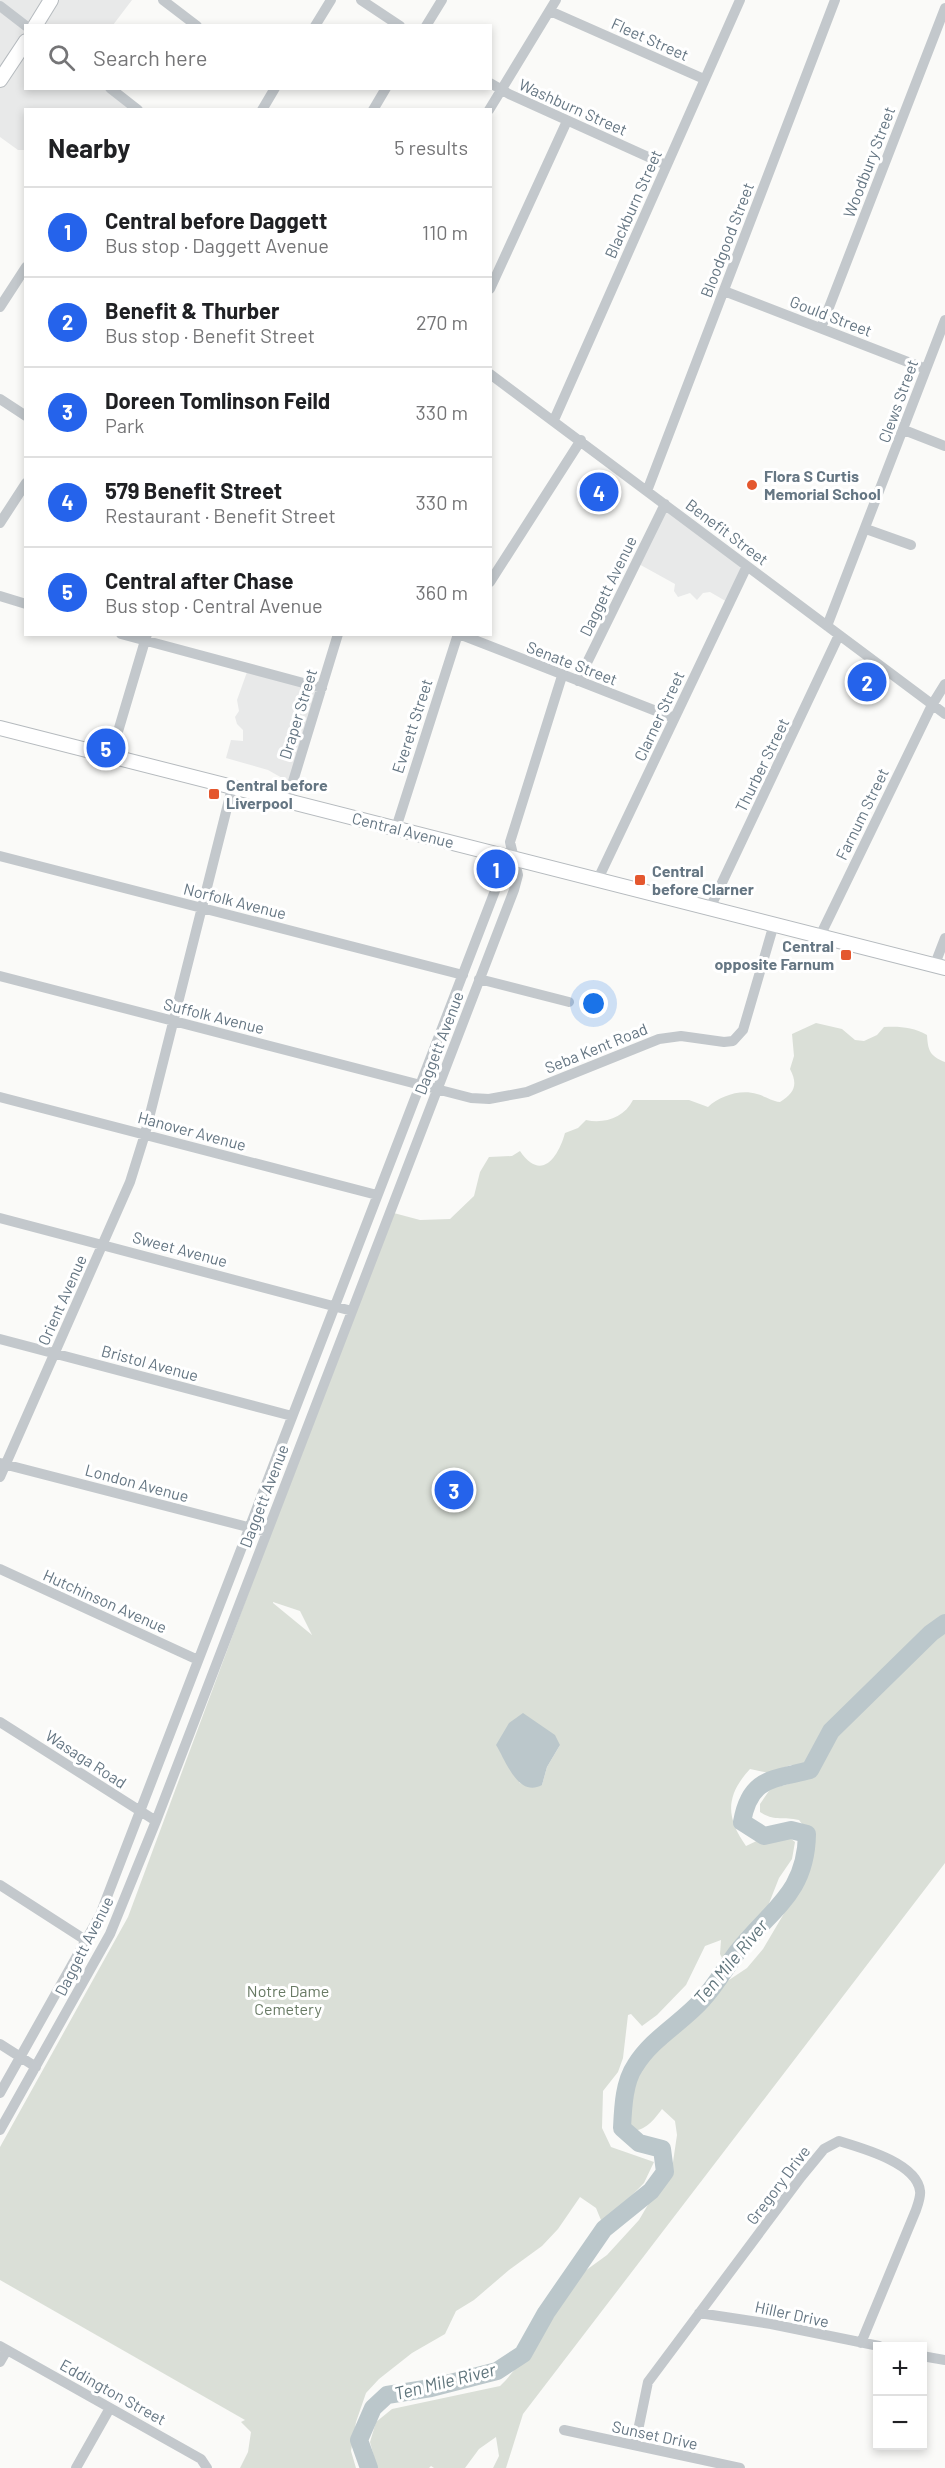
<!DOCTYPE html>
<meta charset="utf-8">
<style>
body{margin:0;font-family:Barlow,sans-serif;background:#f6f6f6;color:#202124}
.controls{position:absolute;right:18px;bottom:18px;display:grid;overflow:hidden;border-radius:0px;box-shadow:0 3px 9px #0003}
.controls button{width:54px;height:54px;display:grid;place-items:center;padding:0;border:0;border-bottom:2px solid #e0e0e0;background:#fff;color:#202124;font:30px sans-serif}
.you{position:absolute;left:594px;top:1004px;width:21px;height:21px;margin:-15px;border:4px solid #fff;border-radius:50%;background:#1a73e8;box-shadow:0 0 0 9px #1a73e833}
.badge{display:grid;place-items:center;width:39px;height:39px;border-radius:50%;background:#2563eb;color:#fff;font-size:20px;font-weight:700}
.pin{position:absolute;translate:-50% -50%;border:3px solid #fff;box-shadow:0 2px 6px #0006}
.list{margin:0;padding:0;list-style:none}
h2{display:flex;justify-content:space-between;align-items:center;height:78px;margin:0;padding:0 24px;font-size:26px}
h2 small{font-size:20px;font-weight:400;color:#757577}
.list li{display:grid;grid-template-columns:39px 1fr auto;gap:18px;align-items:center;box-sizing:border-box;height:90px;padding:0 24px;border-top:2px solid #e0e0e0}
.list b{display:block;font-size:22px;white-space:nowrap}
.list p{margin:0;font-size:20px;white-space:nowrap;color:#757577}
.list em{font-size:20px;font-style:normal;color:#757577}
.icon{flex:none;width:33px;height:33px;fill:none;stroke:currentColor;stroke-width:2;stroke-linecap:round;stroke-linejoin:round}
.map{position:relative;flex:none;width:945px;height:2468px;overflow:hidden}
.search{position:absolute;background:#fff;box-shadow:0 3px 9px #0003;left:24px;top:24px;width:468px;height:66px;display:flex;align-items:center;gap:15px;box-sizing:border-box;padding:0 21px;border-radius:0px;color:#757577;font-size:22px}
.panel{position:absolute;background:#fff;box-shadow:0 3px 9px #0003;left:24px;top:108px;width:468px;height:528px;border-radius:0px}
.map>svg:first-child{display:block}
.built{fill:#e8e9e9}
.green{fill:#dadfd7;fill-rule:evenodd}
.water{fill:#bbc7cb}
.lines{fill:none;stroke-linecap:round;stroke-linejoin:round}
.river{stroke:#bbc7cb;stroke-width:18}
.major-casing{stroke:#b5babe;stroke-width:16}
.minor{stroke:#c3c8cc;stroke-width:10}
.major{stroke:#fff;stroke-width:14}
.poi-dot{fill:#e4572e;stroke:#fff;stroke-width:2}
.labels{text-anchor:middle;stroke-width:6;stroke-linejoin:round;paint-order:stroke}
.street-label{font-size:16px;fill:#657683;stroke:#fff}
.poi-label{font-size:16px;font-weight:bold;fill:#657683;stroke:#fff;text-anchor:start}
.park-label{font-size:16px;fill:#687a64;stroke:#fff}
.water-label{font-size:18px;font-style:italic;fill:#60757c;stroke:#fff}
</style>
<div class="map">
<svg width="945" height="2468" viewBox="0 0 945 2468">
<rect width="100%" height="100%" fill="#fafaf8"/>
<path class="built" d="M0,0H132L113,25L26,26V88L106,89L128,105V109L26,110L25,150H18L0,137Z
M664,507L745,566L729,603L710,592L703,593L697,600L690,593L678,597L674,591L675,584L637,563Z
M247,672L319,690L291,783L268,770L226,758L231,740L243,741V730L237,724L235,717L239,711L237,700Z"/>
<path class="green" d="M816,1023L842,1029L855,1040L864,1041L877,1035L884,1027C899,1026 913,1027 927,1035C928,1051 930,1056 945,1062V1863L523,2414L506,2468H493L499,2456L496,2437L479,2449L465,2468H434L431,2466L429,2468H377L370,2442L376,2422L392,2409L500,2386L506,2380L537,2343L574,2279L607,2255L639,2220L673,2162L677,2135L675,2121L662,2109C653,2121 645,2132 628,2131L622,2114L626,2093L637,2073L697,2009L726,1982L747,1968L763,1949L789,1905L790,1887L811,1849V1836L799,1820C782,1816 776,1822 760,1812V1804L771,1788C785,1785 797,1785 802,1770L791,1765L769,1773L750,1769C725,1796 726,1818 746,1846L780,1830L795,1842L792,1859L779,1878L766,1911L736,1955L722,1958L720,1954L721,1940L705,1946L686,1985L657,2015L642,2026L631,2014L628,2015L623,2058L618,2072L603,2091L602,2128L611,2147L654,2162L644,2183L603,2225L596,2208L580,2197L558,2229L542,2246L509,2270L474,2300L456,2311L445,2334L412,2353L379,2379L366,2393L356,2422L351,2451L356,2468H240L248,2452L251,2432L241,2422L245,2420L0,2280V2147L128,1917L390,1212L420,1220L450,1219L474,1196L480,1172L489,1157L512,1156L520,1151C541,1182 558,1158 565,1133L578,1128L586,1120C604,1124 624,1118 633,1100H689L708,1107C720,1096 740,1089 757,1094C765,1096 771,1101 780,1102C795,1093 798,1084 790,1069L794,1056L792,1034ZM273,1602L300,1611L312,1635L273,1603ZM560,1745L547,1767L542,1785L519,1783Z"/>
<path class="water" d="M523,1713L555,1735L560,1745L547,1767L542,1785C518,1798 506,1761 496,1745L509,1723Z"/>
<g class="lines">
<path class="river" d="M369,2468L359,2440L373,2408L387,2395L431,2388L497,2371L523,2354L546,2313L604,2229L651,2191L665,2172L662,2149L639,2143L622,2128C623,2108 624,2082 635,2066C652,2038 682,2023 703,1999C716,1985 726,1967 738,1951C771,1909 806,1894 807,1834L791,1830L764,1836L742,1822C750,1777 772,1780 810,1770L831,1731L931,1633L945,1623"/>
<g class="major-casing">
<path id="major" d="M35,26L51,0
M0,80L26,41
M0,728L945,968"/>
</g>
<path class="minor" d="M163,0L197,26
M361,0L400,26
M0,6L26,26
M550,11L704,79
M315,26L331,0
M426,26L442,0
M490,83L509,94L666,165
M110,88L138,110
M262,110L275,88
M373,110L386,88
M489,110L556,0
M490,289L567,121
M724,291L926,369
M0,307L26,267
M821,328L945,8
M490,374L945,714
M0,399L26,416
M554,420L740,0
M904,430L945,446
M647,491L835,0
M0,523L26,483
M866,529L911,545
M490,582L581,440
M0,596L26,604
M827,626L945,320
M121,634L322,688
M459,634L674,718
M578,681L665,504
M111,755L147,634
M287,801L338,634
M396,828L458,634
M0,856L463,975
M598,879L747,566
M710,908L839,635
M820,936L932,705L945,684
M935,964L945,938
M0,976L471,1098L489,1099L527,1092L659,1039L681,1036L724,1042L733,1041L743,1030L774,924
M479,979L569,1002
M0,1097L377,1195
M0,1218L352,1311
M0,1339L292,1416
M0,1463L267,1532
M0,1477L130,1182L145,1134L232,788
M0,1569L198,1660
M0,1722L156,1821
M0,1885L87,1941
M0,2044L36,2067
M0,2093L100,1915L498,883L512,859
M0,2130L110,1934L156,1821L514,890L518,875L510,842L562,676
M699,2313L771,2324L879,2346
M0,2346L201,2459L207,2468
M922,2356L945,2360
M0,2362L7,2350
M564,2430L740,2468
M635,2445L648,2382L801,2177L824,2149L839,2141C862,2148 917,2163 920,2191C921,2196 918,2204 916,2210L861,2343
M76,2468L110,2408"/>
<use href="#major" class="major"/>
</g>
<g class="poi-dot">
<circle cx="752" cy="485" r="6"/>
<rect x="208" y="788" width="12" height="12" rx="3"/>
<rect x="634" y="874" width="12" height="12" rx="3"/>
<rect x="840" y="949" width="12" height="12" rx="3"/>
</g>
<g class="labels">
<g class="street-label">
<text transform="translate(650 39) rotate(24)" y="6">Fleet Street</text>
<text transform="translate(573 107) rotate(24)" y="6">Washburn Street</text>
<text transform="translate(869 162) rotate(-69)" y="6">Woodbury Street</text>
<text transform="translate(633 204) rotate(-66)" y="6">Blackburn Street</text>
<text transform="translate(727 240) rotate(-69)" y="6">Bloodgood Street</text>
<text transform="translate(831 316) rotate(21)" y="6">Gould Street</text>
<text transform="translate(898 401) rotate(-70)" y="6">Clews Street</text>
<text transform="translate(727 532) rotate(37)" y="6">Benefit Street</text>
<text transform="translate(608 586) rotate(-64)" y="6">Daggett Avenue</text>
<text transform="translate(572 663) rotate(21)" y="6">Senate Street</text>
<text transform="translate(298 714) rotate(-73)" y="6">Draper Street</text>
<text transform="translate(659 716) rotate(-65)" y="6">Clarner Street</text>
<text transform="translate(412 726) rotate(-72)" y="6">Everett Street</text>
<text transform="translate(762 765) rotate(-64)" y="6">Thurber Street</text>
<text transform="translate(862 814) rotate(-64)" y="6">Farnum Street</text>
<text transform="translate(403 830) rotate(14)" y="6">Central Avenue</text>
<text transform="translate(235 901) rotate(14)" y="6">Norfolk Avenue</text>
<text transform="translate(214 1016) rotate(14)" y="6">Suffolk Avenue</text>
<text transform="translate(439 1043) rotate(-69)" y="6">Daggett Avenue</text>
<text transform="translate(596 1048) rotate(-22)" y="6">Seba Kent Road</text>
<text transform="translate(192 1131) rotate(15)" y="6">Hanover Avenue</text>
<text transform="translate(180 1249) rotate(15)" y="6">Sweet Avenue</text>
<text transform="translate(62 1300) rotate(-66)" y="6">Orient Avenue</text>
<text transform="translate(150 1363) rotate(15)" y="6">Bristol Avenue</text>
<text transform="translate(137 1483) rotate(15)" y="6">London Avenue</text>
<text transform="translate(264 1496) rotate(-69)" y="6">Daggett Avenue</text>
<text transform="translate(105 1601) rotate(24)" y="6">Hutchinson Avenue</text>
<text transform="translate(86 1759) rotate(33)" y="6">Wasaga Road</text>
<text transform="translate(84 1946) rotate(-63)" y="6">Daggett Avenue</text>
<text transform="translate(778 2185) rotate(-53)" y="6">Gregory Drive</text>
<text transform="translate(792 2314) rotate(12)" y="6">Hiller Drive</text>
<text transform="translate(113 2392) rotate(29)" y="6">Eddington Street</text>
<text transform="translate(655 2435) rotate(12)" y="6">Sunset Drive</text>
</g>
<g class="poi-label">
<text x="764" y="482">Flora S Curtis<tspan x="764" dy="18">Memorial School</tspan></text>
<text x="226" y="791">Central before<tspan x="226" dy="18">Liverpool</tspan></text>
<text x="652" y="877">Central<tspan x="652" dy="18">before Clarner</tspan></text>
<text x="834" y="952" text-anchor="end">Central<tspan x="834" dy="18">opposite Farnum</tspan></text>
</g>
<g class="park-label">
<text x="288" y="1997">Notre Dame<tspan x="288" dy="18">Cemetery</tspan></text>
</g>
<g class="water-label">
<text transform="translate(731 1962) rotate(-50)" y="6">Ten Mile River</text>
<text transform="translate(445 2382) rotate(-14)" y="6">Ten Mile River</text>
</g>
</g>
</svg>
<div class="controls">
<button>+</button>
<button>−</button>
</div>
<div class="you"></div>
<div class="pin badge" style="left:496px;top:869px">1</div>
<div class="pin badge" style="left:867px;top:682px">2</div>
<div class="pin badge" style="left:454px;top:1490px">3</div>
<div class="pin badge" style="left:599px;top:492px">4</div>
<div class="pin badge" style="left:106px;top:748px">5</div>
<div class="search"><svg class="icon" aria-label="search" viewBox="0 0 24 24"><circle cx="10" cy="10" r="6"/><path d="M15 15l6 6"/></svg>Search here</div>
<section class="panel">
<h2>Nearby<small>5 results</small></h2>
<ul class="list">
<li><span class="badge">1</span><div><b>Central before Daggett</b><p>Bus stop · Daggett Avenue</p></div><em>110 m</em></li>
<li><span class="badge">2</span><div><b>Benefit &amp; Thurber</b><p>Bus stop · Benefit Street</p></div><em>270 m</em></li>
<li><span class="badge">3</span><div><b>Doreen Tomlinson Feild</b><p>Park</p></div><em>330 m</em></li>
<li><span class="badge">4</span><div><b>579 Benefit Street</b><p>Restaurant · Benefit Street</p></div><em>330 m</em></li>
<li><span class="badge">5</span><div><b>Central after Chase</b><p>Bus stop · Central Avenue</p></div><em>360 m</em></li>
</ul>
</section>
</div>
